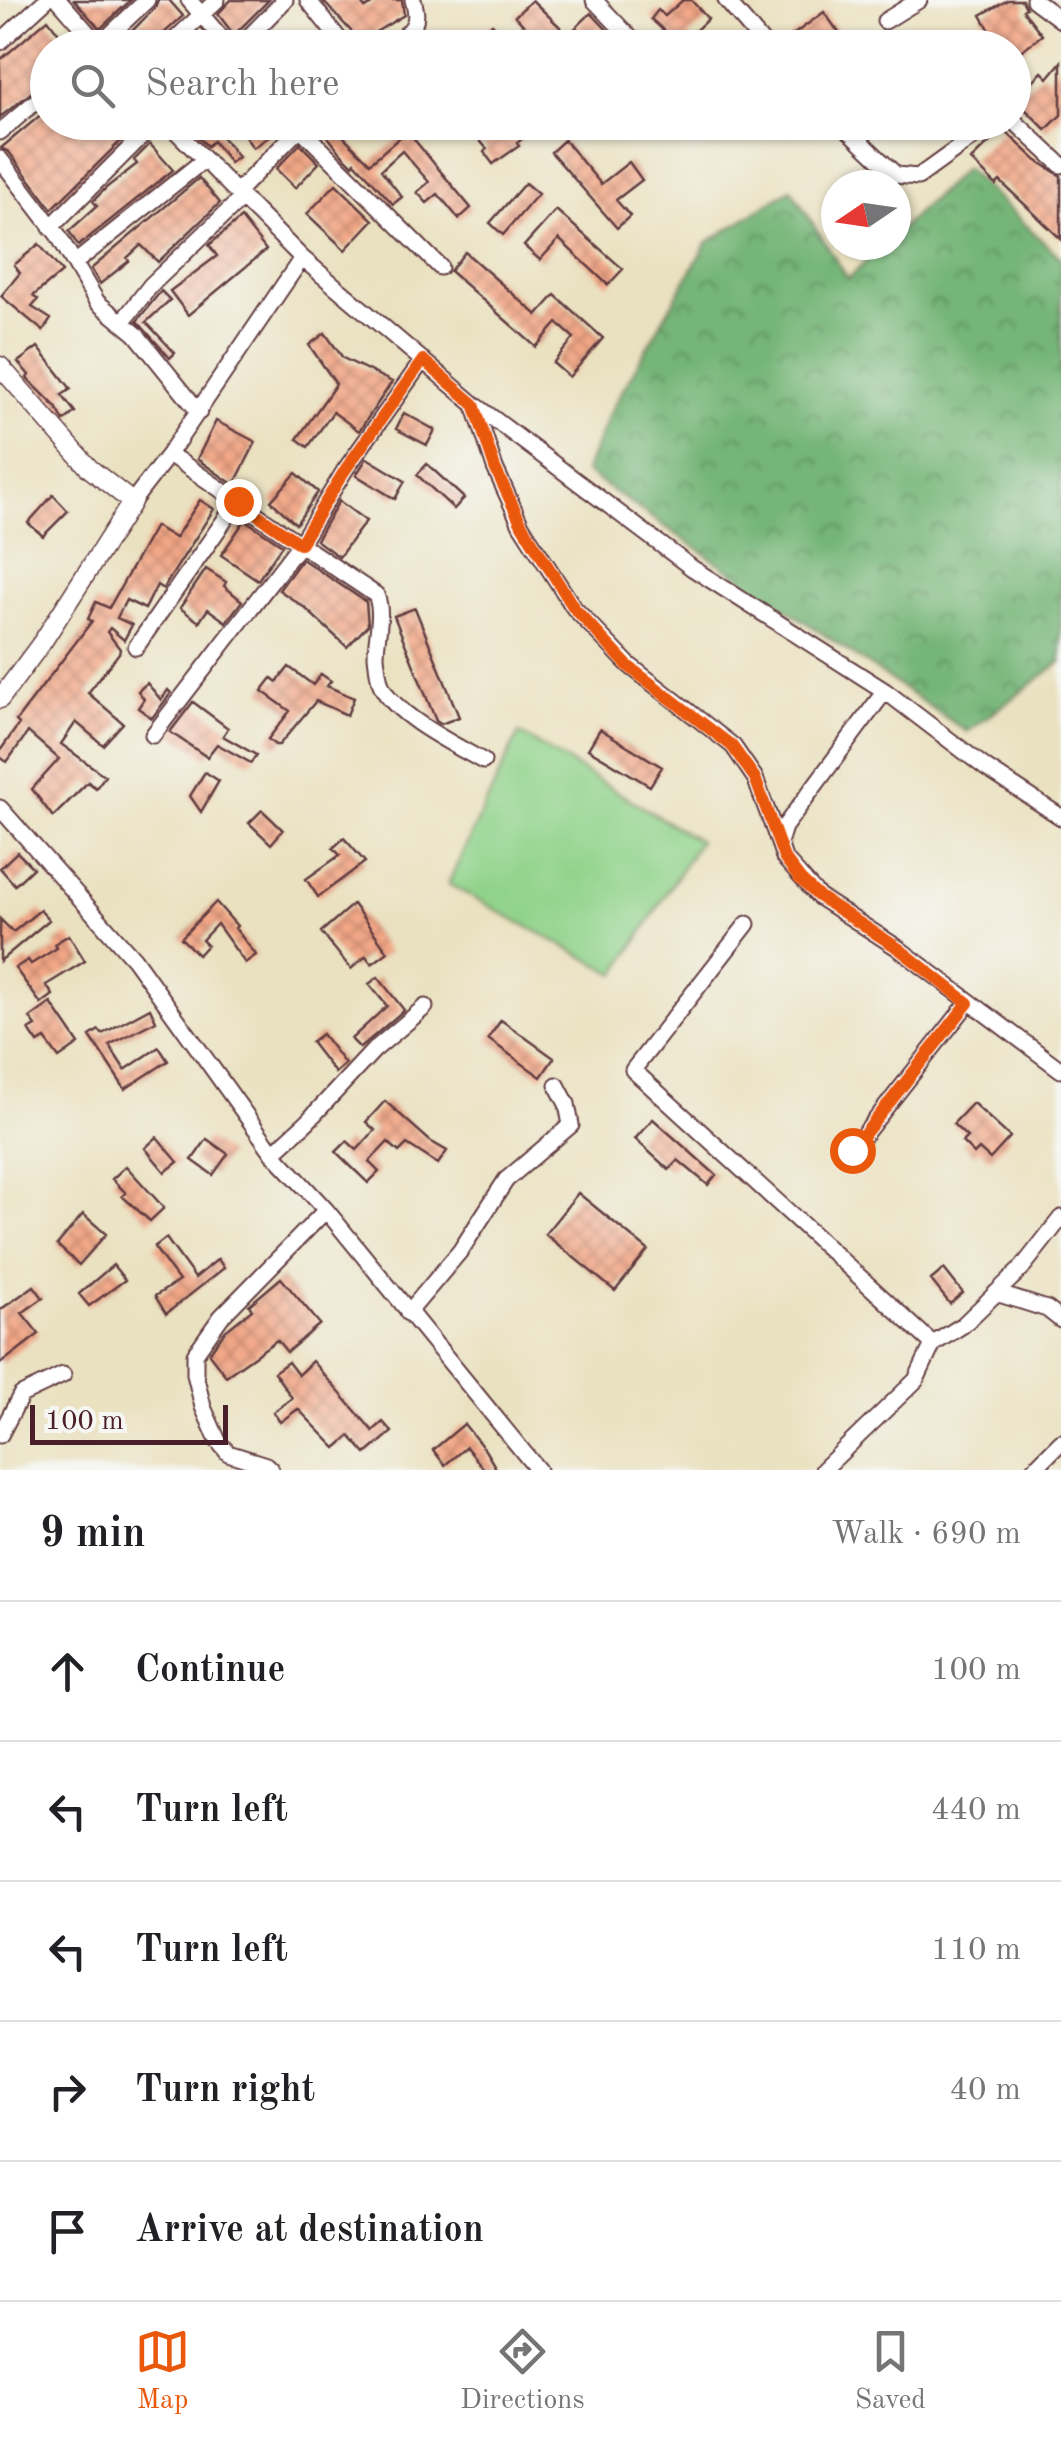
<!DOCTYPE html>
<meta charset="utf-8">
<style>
body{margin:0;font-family:"Old Standard TT",serif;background:#f2f2f2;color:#202124}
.compass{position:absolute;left:821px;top:170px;width:90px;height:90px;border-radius:50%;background:#fff;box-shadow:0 2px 8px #0004;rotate:257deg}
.scale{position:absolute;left:30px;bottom:25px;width:198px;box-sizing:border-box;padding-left:10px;border:5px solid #4a1f2b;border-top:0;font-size:28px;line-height:35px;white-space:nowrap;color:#4a1f2b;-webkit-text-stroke:8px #f6f6f2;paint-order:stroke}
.stop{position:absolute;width:30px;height:30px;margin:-22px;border:8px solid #ea580c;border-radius:50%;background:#fff}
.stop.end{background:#ea580c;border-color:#fff;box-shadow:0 2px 10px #0008}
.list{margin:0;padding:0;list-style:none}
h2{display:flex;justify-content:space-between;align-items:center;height:130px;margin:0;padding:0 40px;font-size:42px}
h2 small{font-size:32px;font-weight:400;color:#757577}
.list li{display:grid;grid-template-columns:65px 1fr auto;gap:30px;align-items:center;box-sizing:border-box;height:140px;padding:0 40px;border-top:2px solid #e0e0e0}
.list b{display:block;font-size:38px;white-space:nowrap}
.list em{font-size:32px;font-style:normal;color:#757577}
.icon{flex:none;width:55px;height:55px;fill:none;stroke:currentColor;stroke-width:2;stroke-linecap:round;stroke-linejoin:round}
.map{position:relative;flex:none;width:1061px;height:1470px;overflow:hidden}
.search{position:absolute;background:#fff;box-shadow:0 2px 8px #0004;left:30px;right:30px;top:30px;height:110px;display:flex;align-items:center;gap:25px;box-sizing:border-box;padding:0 35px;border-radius:55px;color:#757577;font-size:38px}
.sheet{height:830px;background:#fff}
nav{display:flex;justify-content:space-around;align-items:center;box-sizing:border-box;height:140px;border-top:2px solid #e0e0e0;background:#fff;font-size:28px;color:#757577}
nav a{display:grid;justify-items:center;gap:5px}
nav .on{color:#ea580c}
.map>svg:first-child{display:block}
.forest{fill:url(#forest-crowns);stroke:#5f6a51;stroke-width:2.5}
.park{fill:#91d38b;stroke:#6e795b;stroke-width:2.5}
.building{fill:url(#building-cross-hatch)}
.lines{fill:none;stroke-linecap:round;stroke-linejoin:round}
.minor-casing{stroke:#623c41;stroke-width:19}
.tertiary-casing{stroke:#623c41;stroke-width:21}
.minor{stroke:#fff;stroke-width:15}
.tertiary{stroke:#fff;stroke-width:18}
.route{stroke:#ea580c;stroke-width:12}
</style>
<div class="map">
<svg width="1061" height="1470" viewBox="0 0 1061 1470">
<defs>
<pattern id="forest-crowns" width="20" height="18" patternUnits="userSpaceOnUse" patternTransform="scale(2.5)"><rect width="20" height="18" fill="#74b577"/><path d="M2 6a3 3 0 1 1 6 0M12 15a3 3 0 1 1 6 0" fill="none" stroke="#619362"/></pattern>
<pattern id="building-cross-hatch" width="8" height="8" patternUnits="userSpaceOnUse" patternTransform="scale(2.5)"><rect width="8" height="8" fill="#f2a787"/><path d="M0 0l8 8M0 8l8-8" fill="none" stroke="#c6876f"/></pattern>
</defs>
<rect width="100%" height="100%" fill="#f6f6f2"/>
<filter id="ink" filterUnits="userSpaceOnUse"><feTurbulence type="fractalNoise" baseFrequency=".01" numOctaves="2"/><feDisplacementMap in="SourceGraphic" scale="20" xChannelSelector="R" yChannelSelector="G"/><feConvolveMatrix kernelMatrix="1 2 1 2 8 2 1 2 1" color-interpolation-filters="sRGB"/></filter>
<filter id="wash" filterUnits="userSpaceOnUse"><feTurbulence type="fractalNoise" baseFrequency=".0048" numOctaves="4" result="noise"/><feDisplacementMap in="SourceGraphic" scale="40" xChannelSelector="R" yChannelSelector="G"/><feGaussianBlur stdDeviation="2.25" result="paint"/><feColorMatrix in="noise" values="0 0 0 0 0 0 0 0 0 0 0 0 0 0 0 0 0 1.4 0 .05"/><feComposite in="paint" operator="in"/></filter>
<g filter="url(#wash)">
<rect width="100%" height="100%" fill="#eae1c0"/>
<path class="forest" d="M965,168L1061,258V662L967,732L585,472L609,414L707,243L791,189L848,279L883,245H896V233Z"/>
<path class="park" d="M519,733L699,841L616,974L448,884Z"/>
<g id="blocks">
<path class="building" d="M74,0H131L100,29Z
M158,0H169L183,16L148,48H115L155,8Z
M231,0H269L234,35L218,14Z
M322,0H359L365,8L378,0H402L404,15L374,33L381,41L375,48H367Z
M532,0L561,28L542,45L515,16Z
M683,0H691L708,19L688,37L692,41L687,48H683L651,19L658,10L665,16Z
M1008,0H1022L1026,8L1023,10L1042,35L1014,56V48H987L996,41L981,15Z
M824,12L850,48H797L790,37Z
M591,13L609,32L593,48H568L562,41Z
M48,19L70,48H48V80L0,117V60Z
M492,24L516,48H470Z
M1061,62V115L1046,130L1015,99L1042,72L1048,78Z
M48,109V122H140L52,209L9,152L1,148Z
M183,122H210L238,157L230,163L213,141L207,146Z
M258,122H283L284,126L253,148L243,133Z
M316,122H346L337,130L370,163L407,131L471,208L459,219L438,194L427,203L417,192L429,182L402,151L381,170L402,197L393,204L355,162L353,165L341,153Z
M464,122H506L524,137L517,143L519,146L493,164L484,152L487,149Z
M1003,129L1036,160L1061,176V239L1000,181L996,185L971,160Z
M564,140L601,184L629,162L642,180L616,200L630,216L617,228L551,152Z
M150,144L173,170L78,246L69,231L97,206L93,201L106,188L137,164L134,160Z
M300,144L319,163L295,188L276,169Z
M199,178L220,203L158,262L141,245L127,258L129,261L100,284L91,269Z
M525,183L538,194L503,235L490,223Z
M336,184L373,220L345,250L307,214Z
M556,210L623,269L608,285L559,239L540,260L524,246Z
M241,218L266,250L188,315L170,291L217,256L209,245Z
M39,244L62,272L33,296L38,300L32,307L51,319L43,331L1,296L20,273L14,265Z
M465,252L537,315L555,295L603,338L569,377L553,363L574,338L557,323L536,347L450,271Z
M161,291L170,300L146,322L175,353L170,358L137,321Z
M325,333L343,358L392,382L359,431L333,412L308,447L297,439L336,384L309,345Z
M38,347L71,389L62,395L75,412L64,421L56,407L27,378L29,375L18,362Z
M404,413L435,430L427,445L396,429Z
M216,421L256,442L234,485L197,459Z
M367,458L405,481L395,499L356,475Z
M427,464L464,498L454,509L417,475Z
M296,473L318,492L296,524L271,501Z
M53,495L68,511L43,536L28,523Z
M200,500L214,509L163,589L157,585L145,609L126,600L117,618L132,625L124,640L110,628L107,632L120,649L119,653L88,693L123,723L103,745L76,722L61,744L105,776L96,788L88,782L53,817L32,789L59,759L28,732L7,762L0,757V751L19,724L16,721L92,621L88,619L96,602L109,608L155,526L175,538Z
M339,501L366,521L339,557L316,540Z
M245,520L282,545L258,580L221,555Z
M302,559L366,602L368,625L347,647L305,608L279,590Z
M206,569L226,582L224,586L242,601L226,622L208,609L199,622L180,608Z
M415,608L459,717L441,724L436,721L394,616Z
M289,667L313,685L321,674L331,681L327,686L354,698L347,715L316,701L279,745H275L268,739L290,711L262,691L272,678L277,682Z
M147,683L161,700L168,690L171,693L152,718L138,708L144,699L138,691Z
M193,702L228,728L223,736L256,755L251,763L217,744L207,757L170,732Z
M600,729L662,767L650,786L588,749Z
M205,772L219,781L201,812L190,796Z
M262,810L283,830L271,844L249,823Z
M344,838L365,862L318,897L306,879L340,855L333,848Z
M17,852L33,868L15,885L0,868Z
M216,902L237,926L235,928L256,955L245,963L217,924L202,940L207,945L198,955L181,938Z
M353,904L388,952L372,964L366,956L351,969L321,932Z
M40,910L49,920L0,961V919L13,932Z
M69,935L85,961L46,985L53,995L41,1004L15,968L28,960L31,964L57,948L54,944Z
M378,977L404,1010L360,1048L351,1039L387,1006L369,984Z
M51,1003L79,1044L59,1058L45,1039L38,1043L29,1030L36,1026L30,1018Z
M150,1008L156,1021L109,1045L125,1070L159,1047L168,1061L125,1089L90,1036L99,1030L102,1034Z
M501,1020L554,1058L541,1077L488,1039Z
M322,1034L345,1064L335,1073L311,1042Z
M385,1101L430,1141L447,1151L438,1164L407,1144L399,1152L388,1142L369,1162L379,1172L368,1183L336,1152L347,1141L357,1150L375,1130L366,1122Z
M973,1103L1010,1137L990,1159L979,1149L974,1154L962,1142L967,1137L953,1124Z
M653,1119L716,1175L708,1185L678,1160L669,1170L635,1139Z
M157,1137L178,1162L165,1172L145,1148Z
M207,1139L228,1154L213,1175L192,1160Z
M126,1166L164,1208L150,1221L122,1196L126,1193L112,1179Z
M578,1193L648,1250L615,1291L545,1234Z
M83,1214L106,1234L79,1265L57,1245Z
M166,1238L195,1278L218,1259L224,1268L166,1314L155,1296L179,1281L154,1247Z
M113,1265L125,1280L89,1306L79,1294Z
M944,1269L963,1293L950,1304L931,1280Z
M281,1278L320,1324L287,1352L277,1340L226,1376L209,1354L224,1332L252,1310L249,1305Z
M34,1286L43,1298L22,1313L39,1334L0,1364V1310Z
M312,1361L373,1431L383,1422L392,1432L366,1454L350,1436L336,1448L298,1409L280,1422L273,1412L292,1398L274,1372L288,1362L298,1375Z
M464,1424L485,1450L497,1470H485L466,1447L445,1465L433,1450Z"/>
</g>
</g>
<g filter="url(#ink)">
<use href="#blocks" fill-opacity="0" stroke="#623c41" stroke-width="2.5"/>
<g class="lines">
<g class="minor-casing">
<path id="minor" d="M59,0L101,48
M189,0L230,48
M308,0L346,48
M594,0L640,48
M726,0L767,48
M1034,0L1061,20
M885,21L919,0
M0,42L46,0
M96,48L147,0
M166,48L217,0
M238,48L285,0
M390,48C409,31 422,27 413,0
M1014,121L1061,165
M294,122L440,267
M840,122L896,175L918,177L994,122
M0,132L48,91
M0,159L58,235L97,302L136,334L199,412
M237,192L304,124
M51,227L156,122
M302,258L474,404L692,568L885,691L986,768L1061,817
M76,262L204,160
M122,322L151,285L242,198
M423,360L345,470L300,544L376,595C384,614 376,635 376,656C377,665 378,679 382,687C396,716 455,745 483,761
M474,404L495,468L521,525L574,608L629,665L733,746L755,778L779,843
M132,502L169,454L302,258L167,122
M136,647L238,501
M885,691L784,827L779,843L784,858L819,897L898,948L1061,1070
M153,735L300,544L169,454
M0,808L134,959L273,1153L326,1210L538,1470
M747,924L633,1070L933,1344
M852,1150L968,1003
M273,1153L307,1122L374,1050L425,1007
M996,1293L1047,1309L1061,1320
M408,1313L461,1250L506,1180L571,1125L567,1104L557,1085
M0,1435L21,1395L63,1375
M271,1470L266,1465L228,1453L218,1441L203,1407L195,1374V1354L221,1317L326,1210
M823,1470L916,1380L933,1344L963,1325L1021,1269L1061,1218
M1033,1470L1061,1442"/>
</g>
<g class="tertiary-casing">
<path id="tertiary" d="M0,366L89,468L132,502L43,641L0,699"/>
</g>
<use href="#minor" class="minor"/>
<use href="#tertiary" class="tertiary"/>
</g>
</g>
<g class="lines" filter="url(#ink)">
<path class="route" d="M238,501L300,544L345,470L423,360L474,404L495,468L522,525L574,608L628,666L732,746L755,778L784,858L800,879L818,896L898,948L968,1003L852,1150"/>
</g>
</svg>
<svg class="compass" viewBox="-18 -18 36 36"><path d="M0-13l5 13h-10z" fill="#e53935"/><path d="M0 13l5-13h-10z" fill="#757577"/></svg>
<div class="scale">100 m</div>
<div class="stop" style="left:852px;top:1150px"></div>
<div class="stop end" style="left:238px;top:501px"></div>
<div class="search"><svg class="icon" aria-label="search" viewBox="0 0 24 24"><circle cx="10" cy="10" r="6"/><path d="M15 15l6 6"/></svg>Search here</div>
</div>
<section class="sheet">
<h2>9 min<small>Walk · 690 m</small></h2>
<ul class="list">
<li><svg class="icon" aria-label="ahead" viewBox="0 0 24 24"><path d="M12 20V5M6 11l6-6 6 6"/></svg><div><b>Continue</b></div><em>100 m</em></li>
<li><svg class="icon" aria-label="left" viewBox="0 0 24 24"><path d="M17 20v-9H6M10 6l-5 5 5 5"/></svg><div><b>Turn left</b></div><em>440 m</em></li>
<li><svg class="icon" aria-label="left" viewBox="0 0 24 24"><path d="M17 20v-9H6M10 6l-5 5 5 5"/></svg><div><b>Turn left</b></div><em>110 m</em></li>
<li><svg class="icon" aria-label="right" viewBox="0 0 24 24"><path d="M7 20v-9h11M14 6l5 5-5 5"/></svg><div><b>Turn right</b></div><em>40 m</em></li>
<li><svg class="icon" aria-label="arrive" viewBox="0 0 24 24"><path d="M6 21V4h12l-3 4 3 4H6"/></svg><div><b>Arrive at destination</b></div></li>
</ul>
</section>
<nav>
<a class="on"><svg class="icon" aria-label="map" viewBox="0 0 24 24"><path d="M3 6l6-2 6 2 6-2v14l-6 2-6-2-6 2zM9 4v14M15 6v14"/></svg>Map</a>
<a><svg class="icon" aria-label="directions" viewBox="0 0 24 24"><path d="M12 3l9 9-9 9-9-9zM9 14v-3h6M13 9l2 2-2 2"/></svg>Directions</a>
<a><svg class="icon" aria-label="saved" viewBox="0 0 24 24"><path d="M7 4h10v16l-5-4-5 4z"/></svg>Saved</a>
</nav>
